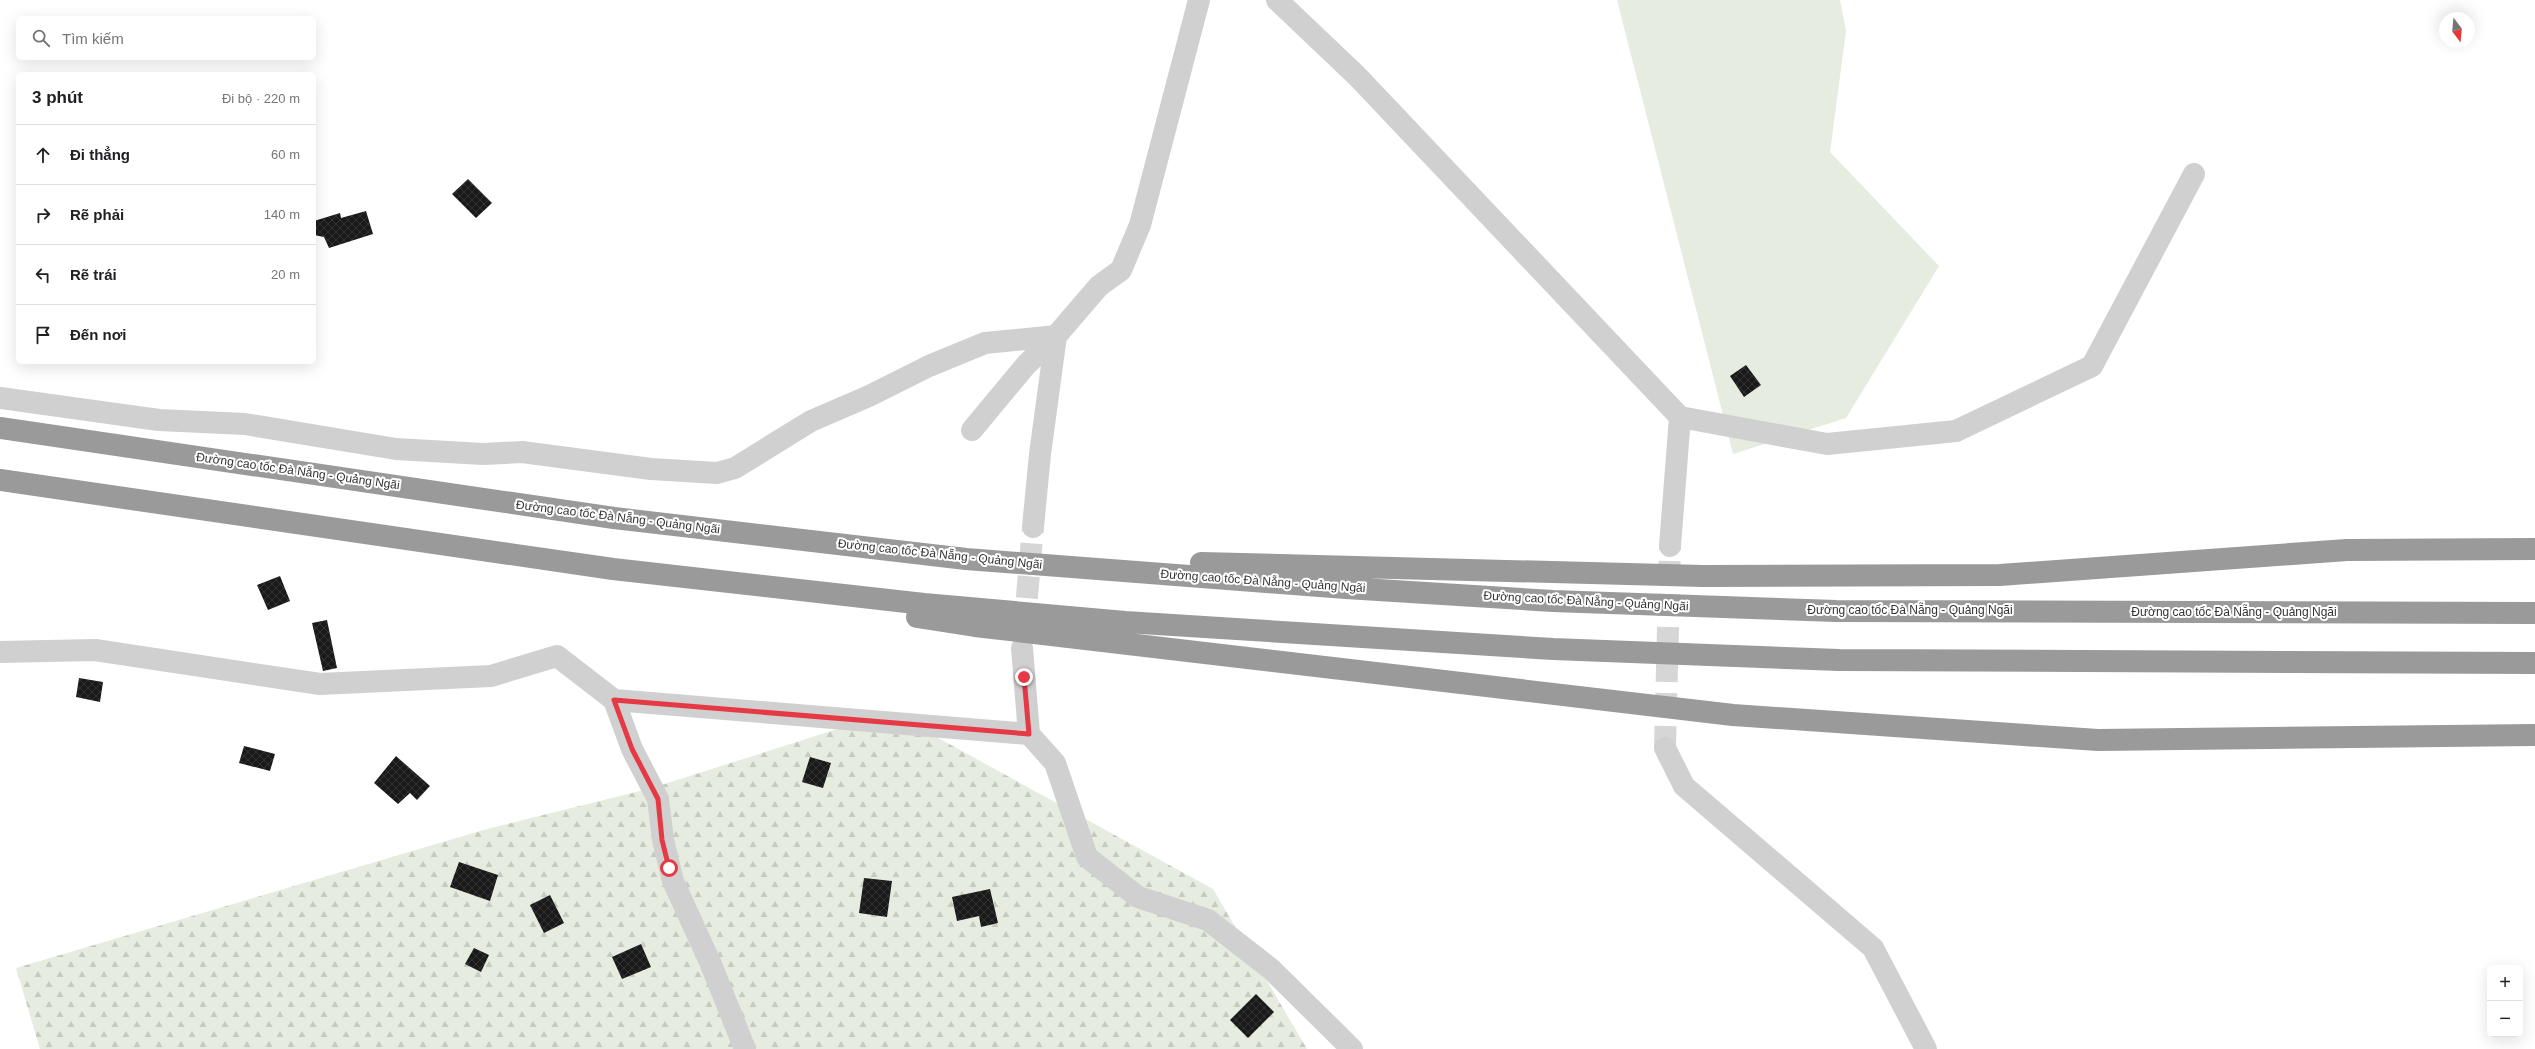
<!DOCTYPE html>
<html lang="vi">
<meta charset="utf-8">
<style>
body{margin:0;font-family:Arial,sans-serif;background:#f2f2f2;color:#202124}
.controls{position:absolute;right:12px;bottom:12px;display:grid;overflow:hidden;border-radius:6px;box-shadow:0 4px 16px #0002}
.controls button{width:36px;height:36px;display:grid;place-items:center;padding:0;border:0;border-bottom:1px solid #e0e0e0;background:#fff;color:#202124;font:20px sans-serif}
.compass{position:absolute;left:2439px;top:12px;width:36px;height:36px;border-radius:50%;background:#fff;box-shadow:0 4px 16px #0002;rotate:164deg}
.stop{position:absolute;width:12px;height:12px;margin:-9px;border:3px solid #e63946;border-radius:50%;background:#fff}
.stop.end{background:#e63946;border-color:#fff;box-shadow:0 1px 4px #0008}
.list{margin:0;padding:0;list-style:none}
h2{display:flex;justify-content:space-between;align-items:center;height:52px;margin:0;padding:0 16px;font-size:17px}
h2 small{font-size:13px;font-weight:400;color:#757577}
.list li{display:grid;grid-template-columns:26px 1fr auto;gap:12px;align-items:center;box-sizing:border-box;height:60px;padding:0 16px;border-top:1px solid #e0e0e0}
.list b{display:block;font-size:15px;white-space:nowrap}
.list em{font-size:13px;font-style:normal;color:#757577}
.icon{flex:none;width:22px;height:22px;fill:none;stroke:currentColor;stroke-width:2;stroke-linecap:round;stroke-linejoin:round}
.map{position:relative;flex:none;width:2535px;height:1049px;overflow:hidden}
.search{position:absolute;background:#fff;box-shadow:0 4px 16px #0002;left:16px;top:16px;width:300px;height:44px;display:flex;align-items:center;gap:10px;box-sizing:border-box;padding:0 14px;border-radius:6px;color:#757577;font-size:15px}
.panel{position:absolute;background:#fff;box-shadow:0 4px 16px #0002;left:16px;top:72px;width:300px;height:292px;border-radius:6px}
.map>svg:first-child{display:block}
.green{fill:#e6ecdf}
.forest{fill:url(#forest-firs)}
.building{fill:url(#building-cross-hatch)}
.lines{fill:none;stroke-linecap:round;stroke-linejoin:round}
.minor-tunnel{stroke:#d6d6d6;stroke-width:22;stroke-dasharray:22 11;stroke-linecap:butt}
.minor{stroke:#d0d0d0;stroke-width:22}
.highway{stroke:#9a9a9a;stroke-width:22}
.route{stroke:#e63946;stroke-width:5}
.labels{text-anchor:middle;stroke-width:4;stroke-linejoin:round;paint-order:stroke}
.street-label{font-size:12px;fill:#333;stroke:#fff}
</style>
<div class="map">
<svg width="2535" height="1049" viewBox="0 0 2535 1049">
<defs>
<pattern id="forest-firs" width="22" height="20" patternUnits="userSpaceOnUse"><rect width="22" height="20" fill="#e6ecdf"/><path d="M5 1l3.5 6h-7zM16 11l3.5 6h-7z" fill="#c6cbc0"/></pattern>
<pattern id="building-cross-hatch" width="8" height="8" patternUnits="userSpaceOnUse"><rect width="8" height="8" fill="#1a1a1a"/><path d="M0 0l8 8M0 8l8-8" fill="none" stroke="#333"/></pattern>
</defs>
<rect width="100%" height="100%" fill="#fff"/>
<path class="green" d="M1617,0H1840L1846,31L1830,152L1939,266L1846,418L1733,454Z"/>
<path class="forest" d="M891,712L1213,889L1307,1049H40L16,968L487,829L652,788Z"/>
<path class="building" d="M468,179L492,203L476,218L452,194Z
M366,211L373,234L329,248L324,237L314,235V221L340,213L341,218Z
M1746,365L1761,385L1744,397L1730,376Z
M280,576L290,601L268,610L257,585Z
M327,620L337,668L323,671L312,623Z
M79,678L103,682L100,702L76,697Z
M244,746L275,754L270,771L239,763Z
M396,756L430,786L417,800L410,793L398,804L374,783Z
M810,757L831,763L823,788L802,782Z
M459,862L498,875L490,901L450,887Z
M864,878L892,881L887,917L859,913Z
M990,889L998,923L981,927L979,916L957,921L952,897Z
M550,895L564,923L544,933L530,905Z
M641,944L651,967L622,979L612,957Z
M474,948L489,955L481,972L465,964Z
M1256,994L1274,1012L1248,1038L1230,1020Z"/>
<g class="lines">
<path class="minor-tunnel" d="M1024,631L1033,527
M1665,748L1670,546"/>
<path class="minor" d="M1277,0L1357,76L1680,417L1670,546
M0,398L159,420L245,424L396,449L483,454L522,452L651,469L717,473L735,468L811,421L869,396L929,366L985,343L1056,336L1040,454L1033,527
M1680,417L1827,444L1956,431L2092,366L2194,174
M972,430L1026,365L1056,336L1099,286L1121,270L1140,225L1199,0
M1022,648L1029,734L1055,763L1087,857L1138,897L1208,920L1271,969L1352,1049
M0,652L95,650L320,684L491,676L557,656L614,700L632,749L658,799L663,840L673,881L710,962L745,1049
M614,700L1029,734
M1665,748L1684,786L1873,948L1926,1049"/>
<path class="highway" d="M0,428L614,518L966,559L1346,588L1553,601L1836,611L2535,613
M0,480L613,569L924,604L1125,622L1553,649L1839,660L2535,663
M1201,563L1703,576L2000,575L2347,550L2535,549
M917,617L975,626L1733,715L2098,740L2535,735"/>
</g>
<g class="lines">
<path class="route" d="M669,868L662,840L658,799L632,749L614,700L1029,734L1024,677"/>
</g>
<g class="labels">
<g class="street-label">
<text transform="translate(298 471) rotate(8)" y="4">Đường cao tốc Đà Nẵng - Quảng Ngãi</text>
<text transform="translate(618 517) rotate(7)" y="4">Đường cao tốc Đà Nẵng - Quảng Ngãi</text>
<text transform="translate(940 554) rotate(6)" y="4">Đường cao tốc Đà Nẵng - Quảng Ngãi</text>
<text transform="translate(1263 581) rotate(4)" y="4">Đường cao tốc Đà Nẵng - Quảng Ngãi</text>
<text transform="translate(1586 601) rotate(3)" y="4">Đường cao tốc Đà Nẵng - Quảng Ngãi</text>
<text x="1910" y="614">Đường cao tốc Đà Nẵng - Quảng Ngãi</text>
<text x="2234" y="616">Đường cao tốc Đà Nẵng - Quảng Ngãi</text>
</g>
</g>
</svg>
<div class="controls">
<button>+</button>
<button>−</button>
</div>
<svg class="compass" viewBox="-18 -18 36 36"><path d="M0-13l5 13h-10z" fill="#e53935"/><path d="M0 13l5-13h-10z" fill="#757577"/></svg>
<div class="stop" style="left:669px;top:868px"></div>
<div class="stop end" style="left:1024px;top:677px"></div>
<div class="search"><svg class="icon" aria-label="search" viewBox="0 0 24 24"><circle cx="10" cy="10" r="6"/><path d="M15 15l6 6"/></svg>Tìm kiếm</div>
<section class="panel">
<h2>3 phút<small>Đi bộ · 220 m</small></h2>
<ul class="list">
<li><svg class="icon" aria-label="ahead" viewBox="0 0 24 24"><path d="M12 20V5M6 11l6-6 6 6"/></svg><div><b>Đi thẳng</b></div><em>60 m</em></li>
<li><svg class="icon" aria-label="right" viewBox="0 0 24 24"><path d="M7 20v-9h11M14 6l5 5-5 5"/></svg><div><b>Rẽ phải</b></div><em>140 m</em></li>
<li><svg class="icon" aria-label="left" viewBox="0 0 24 24"><path d="M17 20v-9H6M10 6l-5 5 5 5"/></svg><div><b>Rẽ trái</b></div><em>20 m</em></li>
<li><svg class="icon" aria-label="arrive" viewBox="0 0 24 24"><path d="M6 21V4h12l-3 4 3 4H6"/></svg><div><b>Đến nơi</b></div></li>
</ul>
</section>
</div>
